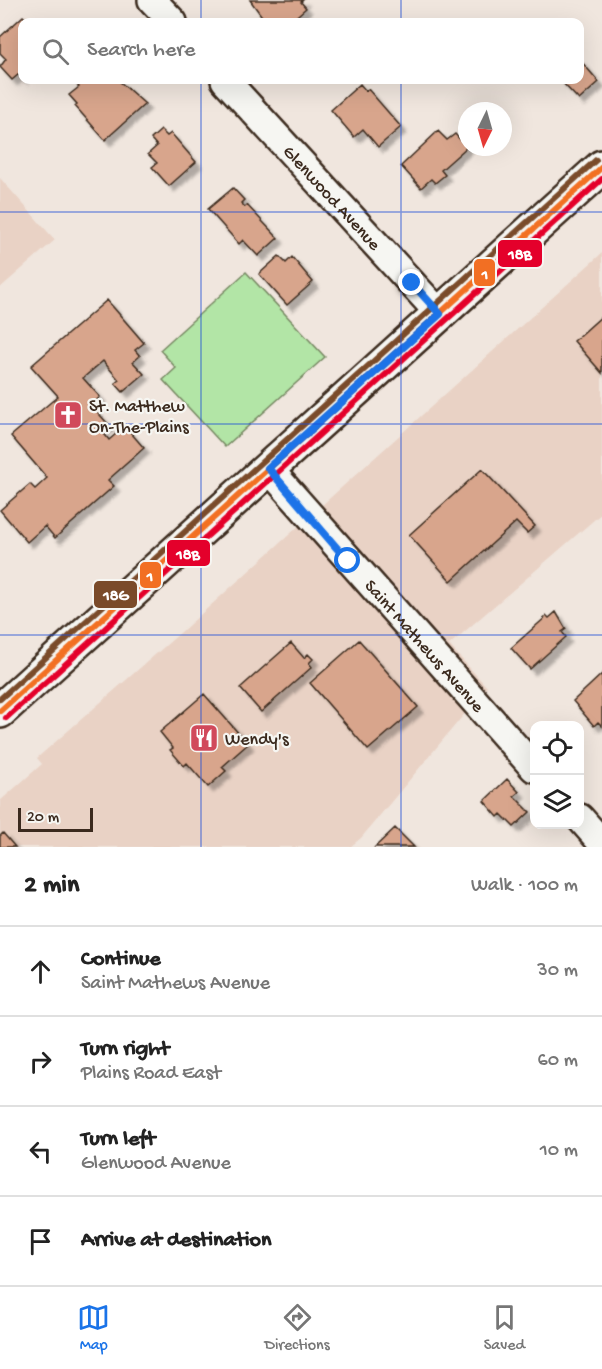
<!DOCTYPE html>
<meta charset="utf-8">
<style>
body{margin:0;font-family:"Gochi Hand",sans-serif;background:#f6f6f6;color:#222}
.controls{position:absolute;right:18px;bottom:18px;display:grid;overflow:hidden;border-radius:12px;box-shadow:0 6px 24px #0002}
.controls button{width:54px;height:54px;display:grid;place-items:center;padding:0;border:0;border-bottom:2px solid #e0e0e0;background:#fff;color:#222;font:30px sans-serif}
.compass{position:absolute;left:458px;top:102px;width:54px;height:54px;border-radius:50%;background:#fff;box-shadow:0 6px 24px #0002;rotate:185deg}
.scale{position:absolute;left:18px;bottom:15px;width:75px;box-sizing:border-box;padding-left:6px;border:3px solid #3b2a1e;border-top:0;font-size:16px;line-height:21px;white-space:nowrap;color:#3b2a1e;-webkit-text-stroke:4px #f6f6f2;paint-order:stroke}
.stop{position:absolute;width:18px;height:18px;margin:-14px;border:4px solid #1a73e8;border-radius:50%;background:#fff}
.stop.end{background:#1a73e8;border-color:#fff;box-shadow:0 2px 6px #0008}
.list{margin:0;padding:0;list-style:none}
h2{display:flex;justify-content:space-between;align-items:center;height:78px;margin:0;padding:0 24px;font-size:26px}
h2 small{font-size:20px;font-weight:400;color:#767676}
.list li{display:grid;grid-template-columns:39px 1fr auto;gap:18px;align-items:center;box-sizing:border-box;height:90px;padding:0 24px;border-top:2px solid #e0e0e0}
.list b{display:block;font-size:22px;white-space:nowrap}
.list p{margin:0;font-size:20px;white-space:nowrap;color:#767676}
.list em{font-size:20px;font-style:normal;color:#767676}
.icon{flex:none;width:33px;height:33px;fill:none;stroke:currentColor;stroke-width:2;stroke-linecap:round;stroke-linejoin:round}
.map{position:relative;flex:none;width:602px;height:847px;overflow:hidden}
.search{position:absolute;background:#fff;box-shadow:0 6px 24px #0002;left:18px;right:18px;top:18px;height:66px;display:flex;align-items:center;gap:15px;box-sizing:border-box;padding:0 21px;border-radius:12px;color:#767676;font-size:22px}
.sheet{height:438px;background:#fff}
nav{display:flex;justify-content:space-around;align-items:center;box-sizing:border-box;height:84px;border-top:2px solid #e0e0e0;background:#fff;font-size:16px;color:#767676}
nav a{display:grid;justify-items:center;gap:3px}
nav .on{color:#1a73e8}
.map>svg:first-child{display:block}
.built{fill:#e9d2c5}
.green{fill:#b2e5a6;stroke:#768862;stroke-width:1.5}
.building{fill:#d8a58c;stroke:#3b2a1e;stroke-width:1.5;filter:url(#shadow)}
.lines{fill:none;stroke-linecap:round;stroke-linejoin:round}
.minor-casing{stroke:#3b2a1e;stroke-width:32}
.major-casing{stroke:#3b2a1e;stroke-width:38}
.minor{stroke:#f6f6f2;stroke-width:27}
.major{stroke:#f6f6f2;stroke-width:33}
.bus-1-casing{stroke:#f6f6f2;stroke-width:10}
.bus-2-casing{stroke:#f6f6f2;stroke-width:10}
.bus-3-casing{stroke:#f6f6f2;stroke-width:10}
.bus-1{stroke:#f26f23;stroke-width:6}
.bus-2{stroke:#e4002b;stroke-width:6}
.bus-3{stroke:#7a4b2a;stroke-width:6}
.route{stroke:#1a73e8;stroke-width:8}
.grid{fill:none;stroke:#1d4ed8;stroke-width:1.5;stroke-opacity:0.55}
.labels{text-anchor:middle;stroke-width:4.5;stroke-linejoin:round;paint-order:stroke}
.street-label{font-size:18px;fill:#3b2a1e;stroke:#f6f6f2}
.poi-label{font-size:18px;fill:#3b2a1e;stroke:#f6f6f2;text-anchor:start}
.line-badge{stroke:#f6f6f2;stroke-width:2}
.badge-label{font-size:16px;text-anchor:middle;font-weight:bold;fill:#fff}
</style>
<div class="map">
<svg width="602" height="847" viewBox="0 0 602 847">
<defs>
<filter id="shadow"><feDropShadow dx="5.5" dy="5.5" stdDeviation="1.5" flood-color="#0004"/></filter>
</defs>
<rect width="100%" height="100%" fill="#f0e6de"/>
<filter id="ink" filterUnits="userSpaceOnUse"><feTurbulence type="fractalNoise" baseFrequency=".0167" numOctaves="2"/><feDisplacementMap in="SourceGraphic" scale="12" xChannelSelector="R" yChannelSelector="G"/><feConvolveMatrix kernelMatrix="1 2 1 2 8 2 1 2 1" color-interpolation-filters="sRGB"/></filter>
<g filter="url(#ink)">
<path class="built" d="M0,178L55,240L0,288Z
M602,253V513L449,645L487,687L361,838L350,847H0V801L42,764L37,758L180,633Z"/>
<path class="green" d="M246,272L325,357L225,447L163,380L176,368L160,350Z"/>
<path class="building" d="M250,0H303L301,2L306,8L290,22H266Z
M23,16L29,22H22V78L19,74L12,80L0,67L6,59L0,53V37Z
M580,60L599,82L579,100L560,80H580Z
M81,80H118L145,104L105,140L75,106L77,104L69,95L79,87L76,84Z
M360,84L366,91L368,89L401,127L378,147L363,129L354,137L331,110Z
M161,130L167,136L171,133L196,162L169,186L152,167L157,163L148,154L157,146L151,139Z
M438,131L447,140L455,134L467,147L441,170L445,175L435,183L431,179L421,188L401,166Z
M233,188L244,200L241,203L245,207L247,205L278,238L258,256L243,240L239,244L208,209Z
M279,256L286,263L292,257L313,282L287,305L259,274Z
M107,300L144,343L135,350L140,356L133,362L144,374L123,392L115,383L119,380L103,361L83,378L100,397L91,405L109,425L102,431L109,440L125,426L144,448L108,480L114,486L55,538L45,526L27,542L0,510L30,484L35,489L47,478L11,436L58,396L31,366Z
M602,316V373L574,341Z
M482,469L535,526L527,533L516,522L451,581L409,535Z
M556,612L566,629L562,632L566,637L530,669L511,648L547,616L549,618Z
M359,640L418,707L368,750L310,683Z
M291,643L304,658L308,654L313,659L309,663L312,667L261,712L240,688Z
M602,674V726L598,722L594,726L573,701Z
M204,694L248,744L222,767L226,771L208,787L187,763L184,766L170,750L173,748L160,732Z
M507,779L519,792L514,796L530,812L514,827L501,814L498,817L484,801Z
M395,828L414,847H375Z
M3,833L15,847H0V836Z"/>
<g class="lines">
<g class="minor-casing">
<g id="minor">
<path d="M152,0L173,22"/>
<path id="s1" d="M225,80L440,314"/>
<path id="s2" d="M268,468L534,768"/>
<path d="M580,818L602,843"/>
</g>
</g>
<g class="major-casing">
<path id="major" d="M0,711L602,167"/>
</g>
<use href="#minor" class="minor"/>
<use href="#major" class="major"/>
<g class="bus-1-casing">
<path id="bus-1" d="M0,711L602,167"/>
</g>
<g class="bus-2-casing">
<path id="bus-2" d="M6,718L602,179"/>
</g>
<g class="bus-3-casing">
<path id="bus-3" d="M0,699L596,160"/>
</g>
<use href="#bus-1" class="bus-1"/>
<use href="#bus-2" class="bus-2"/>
<use href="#bus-3" class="bus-3"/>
</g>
</g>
<g class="lines" filter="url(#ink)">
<path class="route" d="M348,561L268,468L440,314L412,283"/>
</g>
<path class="grid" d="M201,0V22M401,0V22M201,80V847M401,80V847M0,212H602M0,424H602M0,635H602"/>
<defs>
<g id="church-square" transform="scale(1.5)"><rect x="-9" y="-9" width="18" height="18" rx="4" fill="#d1495b" stroke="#f6f6f2"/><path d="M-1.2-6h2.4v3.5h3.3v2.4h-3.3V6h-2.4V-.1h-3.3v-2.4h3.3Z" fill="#fff"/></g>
<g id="restaurant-square" transform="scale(1.5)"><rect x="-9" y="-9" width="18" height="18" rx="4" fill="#d1495b" stroke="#f6f6f2"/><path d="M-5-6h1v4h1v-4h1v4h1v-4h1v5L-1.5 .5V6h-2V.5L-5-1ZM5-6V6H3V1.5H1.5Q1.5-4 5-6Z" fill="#fff"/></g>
</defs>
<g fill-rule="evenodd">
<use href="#church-square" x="68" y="415"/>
<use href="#restaurant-square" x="204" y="738"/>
</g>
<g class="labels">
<g class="street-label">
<text dy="6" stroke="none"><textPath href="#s1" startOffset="159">Glenwood Avenue</textPath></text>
<text dy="6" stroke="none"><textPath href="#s2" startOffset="237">Saint Mathews Avenue</textPath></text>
</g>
<g class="poi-label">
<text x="89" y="411">St. Matthew<tspan x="89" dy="21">On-The-Plains</tspan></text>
<text x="225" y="744">Wendy's</text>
</g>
</g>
<g class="line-badge">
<rect x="497" y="239" width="46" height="29" rx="6" fill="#e4002b"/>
<rect x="473" y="258" width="23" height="29" rx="6" fill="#f26f23"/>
<rect x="166" y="539" width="45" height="28" rx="6" fill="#e4002b"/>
<rect x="139" y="561" width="23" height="28" rx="6" fill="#f26f23"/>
<rect x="93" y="580" width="45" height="29" rx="6" fill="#7a4b2a"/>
</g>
<g class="badge-label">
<text x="520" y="259">18B</text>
<text x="485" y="279">1</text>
<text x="188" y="559">18B</text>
<text x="150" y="581">1</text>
<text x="116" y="600">18G</text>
</g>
</svg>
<div class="controls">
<button><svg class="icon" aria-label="locate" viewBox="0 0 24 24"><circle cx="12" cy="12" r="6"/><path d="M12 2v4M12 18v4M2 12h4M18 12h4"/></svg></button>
<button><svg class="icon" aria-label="layers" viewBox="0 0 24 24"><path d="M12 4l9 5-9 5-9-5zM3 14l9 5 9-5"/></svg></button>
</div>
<svg class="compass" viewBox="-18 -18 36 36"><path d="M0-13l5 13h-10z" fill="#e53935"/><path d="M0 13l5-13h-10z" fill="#767676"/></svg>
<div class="scale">20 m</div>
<div class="stop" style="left:348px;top:561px"></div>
<div class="stop end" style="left:412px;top:283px"></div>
<div class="search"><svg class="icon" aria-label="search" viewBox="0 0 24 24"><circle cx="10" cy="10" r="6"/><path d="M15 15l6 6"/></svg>Search here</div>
</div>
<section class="sheet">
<h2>2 min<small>Walk · 100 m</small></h2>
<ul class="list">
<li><svg class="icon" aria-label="ahead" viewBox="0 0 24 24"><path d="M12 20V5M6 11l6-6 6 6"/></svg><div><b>Continue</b><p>Saint Mathews Avenue</p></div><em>30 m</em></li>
<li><svg class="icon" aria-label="right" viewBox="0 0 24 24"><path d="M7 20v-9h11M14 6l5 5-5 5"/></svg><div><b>Turn right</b><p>Plains Road East</p></div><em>60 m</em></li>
<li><svg class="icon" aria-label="left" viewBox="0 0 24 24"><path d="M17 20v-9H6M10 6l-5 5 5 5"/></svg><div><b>Turn left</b><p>Glenwood Avenue</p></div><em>10 m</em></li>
<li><svg class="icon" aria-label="arrive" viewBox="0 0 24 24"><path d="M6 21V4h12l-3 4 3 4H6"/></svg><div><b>Arrive at destination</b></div></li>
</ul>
</section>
<nav>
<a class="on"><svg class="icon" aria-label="map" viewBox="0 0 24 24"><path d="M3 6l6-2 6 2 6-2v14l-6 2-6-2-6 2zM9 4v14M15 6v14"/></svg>Map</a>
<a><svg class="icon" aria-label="directions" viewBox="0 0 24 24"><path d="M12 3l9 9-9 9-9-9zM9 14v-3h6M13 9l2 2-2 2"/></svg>Directions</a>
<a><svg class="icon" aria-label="saved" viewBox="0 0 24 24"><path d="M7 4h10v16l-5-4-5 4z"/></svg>Saved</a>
</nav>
